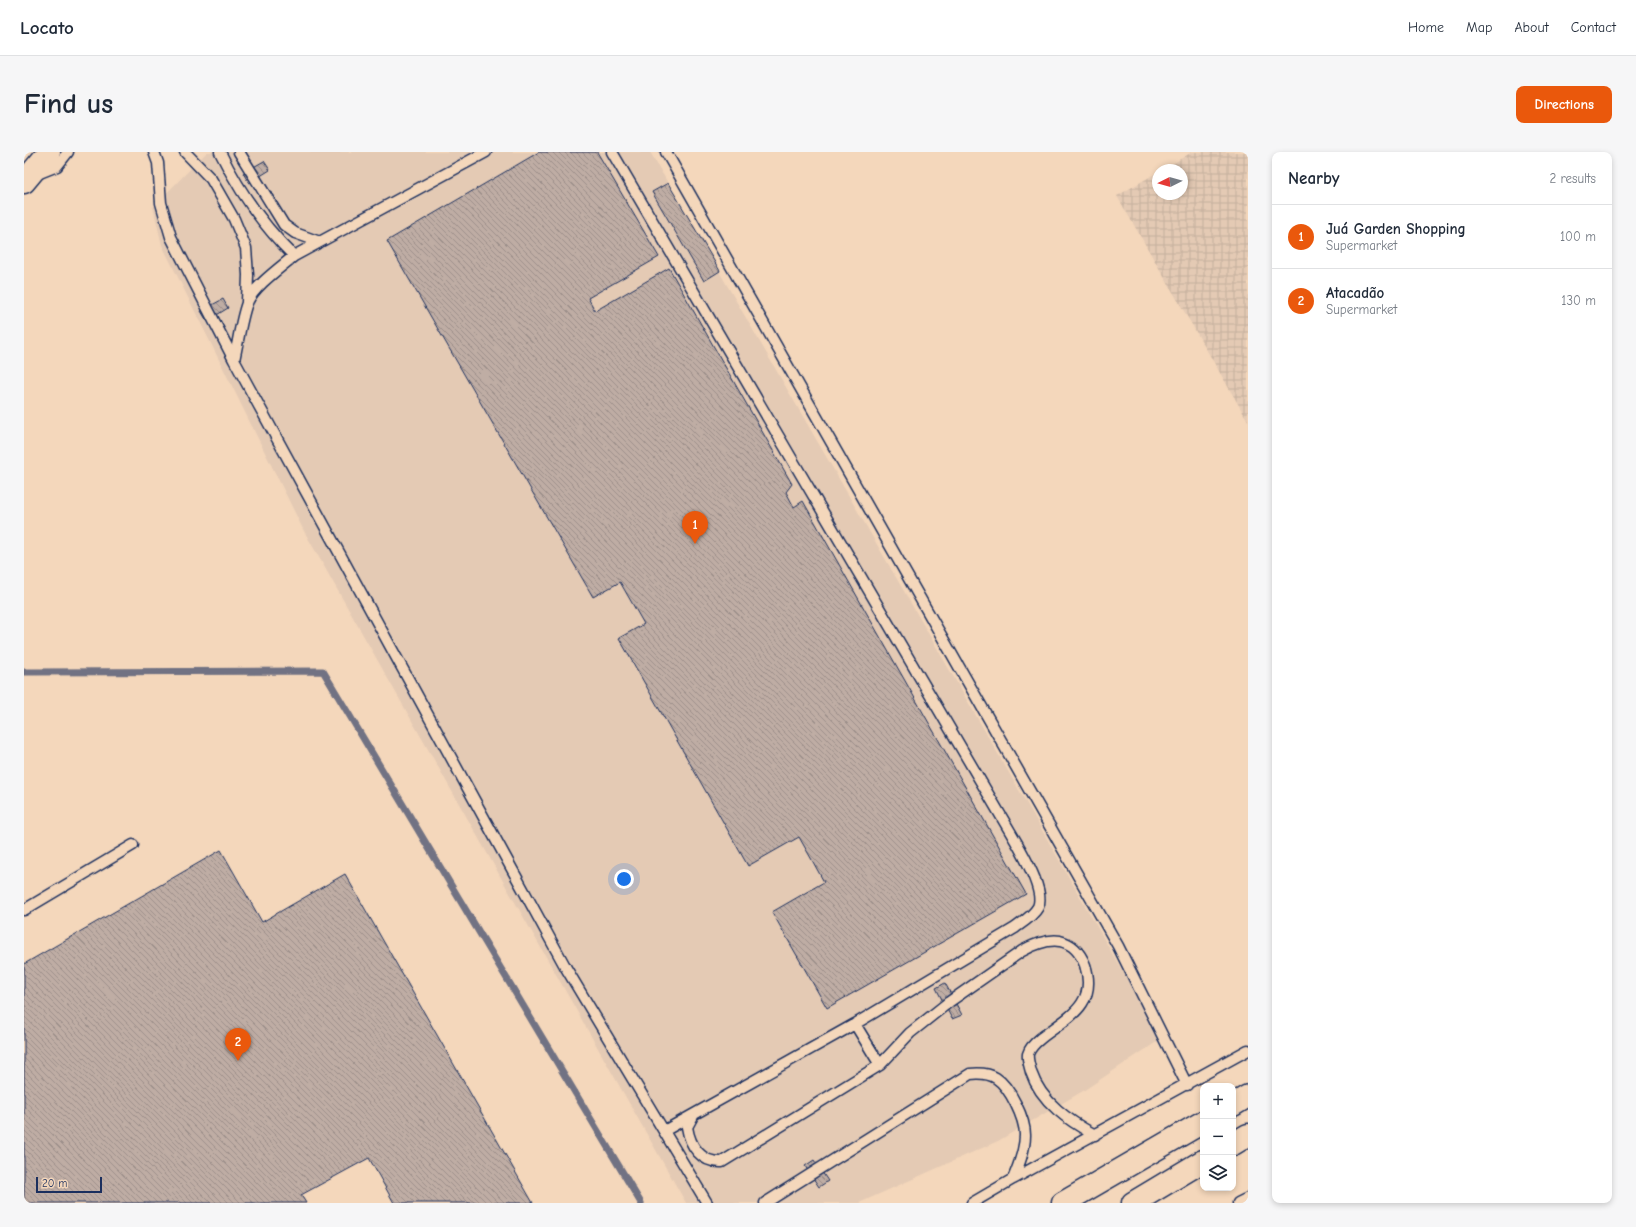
<!DOCTYPE html>
<meta charset="utf-8">
<style>
body{margin:0;font-family:"Comic Neue",sans-serif;background:#f6f6f7;color:#1f2937}
.controls{position:absolute;right:12px;bottom:12px;display:grid;overflow:hidden;border-radius:8px;box-shadow:0 2px 6px #0003}
.controls button{width:36px;height:36px;display:grid;place-items:center;padding:0;border:0;border-bottom:1px solid #e0e1e3;background:#fff;color:#1f2937;font:20px sans-serif}
.compass{position:absolute;left:1128px;top:12px;width:36px;height:36px;border-radius:50%;background:#fff;box-shadow:0 2px 6px #0003;rotate:265deg}
.scale{position:absolute;left:12px;bottom:10px;width:66px;box-sizing:border-box;padding-left:4px;border:2px solid #1b2f5e;border-top:0;font-size:11px;line-height:14px;white-space:nowrap;color:#1b2f5e;-webkit-text-stroke:3px #f4d7bb;paint-order:stroke}
.you{position:absolute;left:600px;top:727px;width:14px;height:14px;margin:-10px;border:3px solid #fff;border-radius:50%;background:#1a73e8;box-shadow:0 0 0 6px #1a73e833}
.badge{display:grid;place-items:center;width:26px;height:26px;border-radius:50%;background:#ea580c;color:#fff;font-size:13px;font-weight:700}
.pin{position:absolute;translate:-50% -33px;filter:drop-shadow(0 1px 2px #0008)}
.pin::after{content:'';position:absolute;top:21px;width:14px;height:12px;background:inherit;clip-path:polygon(0 0,100% 0,50% 100%)}
.list{margin:0;padding:0;list-style:none}
h2{display:flex;justify-content:space-between;align-items:center;height:52px;margin:0;padding:0 16px;font-size:17px}
h2 small{font-size:13px;font-weight:400;color:#747a83}
.list li{display:grid;grid-template-columns:26px 1fr auto;gap:12px;align-items:center;box-sizing:border-box;height:64px;padding:0 16px;border-top:1px solid #e0e1e3}
.list b{display:block;font-size:15px;white-space:nowrap}
.list p{margin:0;font-size:13px;white-space:nowrap;color:#747a83}
.list em{font-size:13px;font-style:normal;color:#747a83}
.icon{flex:none;width:22px;height:22px;fill:none;stroke:currentColor;stroke-width:2;stroke-linecap:round;stroke-linejoin:round}
.map{position:relative;flex:none;width:1224px;height:1051px;overflow:hidden;border-radius:8px}
header{display:flex;align-items:center;gap:24px;box-sizing:border-box;height:56px;padding:0 20px;background:#fff;border-bottom:1px solid #e0e1e3}
header strong{font-size:19px}
nav{display:flex;gap:22px;margin-inline-start:auto;font-size:14px}
.intro{display:flex;align-items:center;justify-content:space-between;box-sizing:border-box;height:96px;padding:0 24px}
h1{margin:0;font-size:28px}
.button{padding:10px 18px;border-radius:8px;background:#ea580c;color:#fff;font-size:14px;font-weight:700}
main{display:flex;gap:24px;padding:0 24px}
aside{flex:1;background:#fff;border-radius:8px;box-shadow:0 2px 6px #0003}
.map>svg:first-child{display:block}
.built{fill:#e4cab4}
.industrial{fill:url(#industrial-grid)}
.lines{fill:none;stroke-linecap:round;stroke-linejoin:round}
.stream{stroke:#717283;stroke-width:7}
.building{fill:url(#building-back-hatch);stroke:#1b2f5e}
.service-casing{stroke:#1b2f5e;stroke-width:13}
.trunk-casing{stroke:#1b2f5e;stroke-width:25}
.service{stroke:#f4d7bb;stroke-width:10}
.trunk{stroke:#f4d7bb;stroke-width:22}
</style>
<header>
<strong>Locato</strong>
<nav><a>Home</a><a>Map</a><a>About</a><a>Contact</a></nav>
</header>
<div class="intro"><h1>Find us</h1><a class="button">Directions</a></div>
<main>
<div class="map">
<svg width="1224" height="1051" viewBox="0 0 1224 1051">
<defs>
<pattern id="industrial-grid" width="8" height="8" patternUnits="userSpaceOnUse"><rect width="8" height="8" fill="#e4cab4"/><path d="M0 4h8M4 0v8" fill="none" stroke="#c3ae9d"/></pattern>
<pattern id="building-back-hatch" width="6" height="6" patternUnits="userSpaceOnUse"><rect width="6" height="6" fill="#bfada4"/><path d="M-1 5l2 2M0 0l6 6M5-1l2 2" fill="none" stroke="#9a8d89"/></pattern>
</defs>
<rect width="100%" height="100%" fill="#f4d7bb"/>
<filter id="ink" filterUnits="userSpaceOnUse"><feTurbulence type="fractalNoise" baseFrequency=".025" numOctaves="2"/><feDisplacementMap in="SourceGraphic" scale="8" xChannelSelector="R" yChannelSelector="G"/><feConvolveMatrix kernelMatrix="1 2 1 2 8 2 1 2 1" color-interpolation-filters="sRGB"/></filter>
<g filter="url(#ink)">
<path class="built" d="M183,0H626L1010,664L1137,887L1059,939L974,989L835,1051H662L280,379L138,93L129,55Z"/>
<path class="industrial" d="M1168,0H1224V269L1093,44L1134,20V42H1158V18H1138Z"/>
<g class="lines">
<path class="stream" d="M0,520L299,519L617,1051"/>
</g>
<path class="building" d="M515,0H573L635,105L564,146L568,153L571,159L645,116L768,332L762,340L770,355L779,349L1002,742L803,856L748,760L800,730L788,708L775,685L724,714L595,486L620,472L596,430L569,445L363,89Z
M240,9L246,18L225,31L219,21Z
M644,31L696,119L680,129L628,40Z
M199,147L204,156L183,169L177,159Z
M197,698L238,770L321,722L509,1051H370L345,1006L277,1043L282,1051H0V812Z
M921,831L938,863L928,867L912,836Z
M790,1008L804,1029L795,1035L781,1014Z"/>
<g class="lines">
<g class="service-casing">
<path id="service" d="M130,0L134,11L137,51L147,85L210,208L542,816L683,1051
M161,0L187,27L210,67L222,96L224,123L223,150
M196,0C215,39 239,74 270,104
M215,0L260,73L271,81L296,90
M588,0L994,693C1001,706 1021,740 1014,755C1009,764 999,770 991,776L831,872L640,979
M642,0L1094,794L1163,933
M13,22L33,14L44,0
M210,208C214,191 217,167 223,151C229,135 257,115 270,104L462,0
M0,758L109,693
M831,872L856,913
M669,964L663,975C666,994 677,1011 698,1010L856,913L886,881L925,850L998,799C1009,793 1024,787 1036,789C1049,792 1056,800 1061,813C1074,853 1044,865 1017,886C1012,890 1006,895 1004,902C1003,908 1006,915 1007,920C1017,950 1045,969 1071,983
M741,1051L946,922C955,921 964,921 972,926C986,935 1001,967 1001,983C1001,998 995,1013 989,1027
M948,1051L989,1027L1224,898
M1214,1051L1224,1046"/>
</g>
<g class="trunk-casing">
<path id="trunk" d="M0,30L25,0
M1209,953L1224,944
M1209,992L1224,983
M1039,1051L1179,970
M1109,1051L1179,1009"/>
</g>
<use href="#service" class="service"/>
<use href="#trunk" class="trunk"/>
</g>
</g>
</svg>
<div class="controls">
<button>+</button>
<button>−</button>
<button><svg class="icon" aria-label="layers" viewBox="0 0 24 24"><path d="M12 4l9 5-9 5-9-5zM3 14l9 5 9-5"/></svg></button>
</div>
<svg class="compass" viewBox="-18 -18 36 36"><path d="M0-13l5 13h-10z" fill="#e53935"/><path d="M0 13l5-13h-10z" fill="#747a83"/></svg>
<div class="scale">20 m</div>
<div class="you"></div>
<div class="pin badge" style="left:671px;top:392px">1</div>
<div class="pin badge" style="left:214px;top:909px">2</div>
</div>
<aside>
<h2>Nearby<small>2 results</small></h2>
<ul class="list">
<li><span class="badge">1</span><div><b>Juá Garden Shopping</b><p>Supermarket</p></div><em>100 m</em></li>
<li><span class="badge">2</span><div><b>Atacadão</b><p>Supermarket</p></div><em>130 m</em></li>
</ul>
</aside>
</main>
